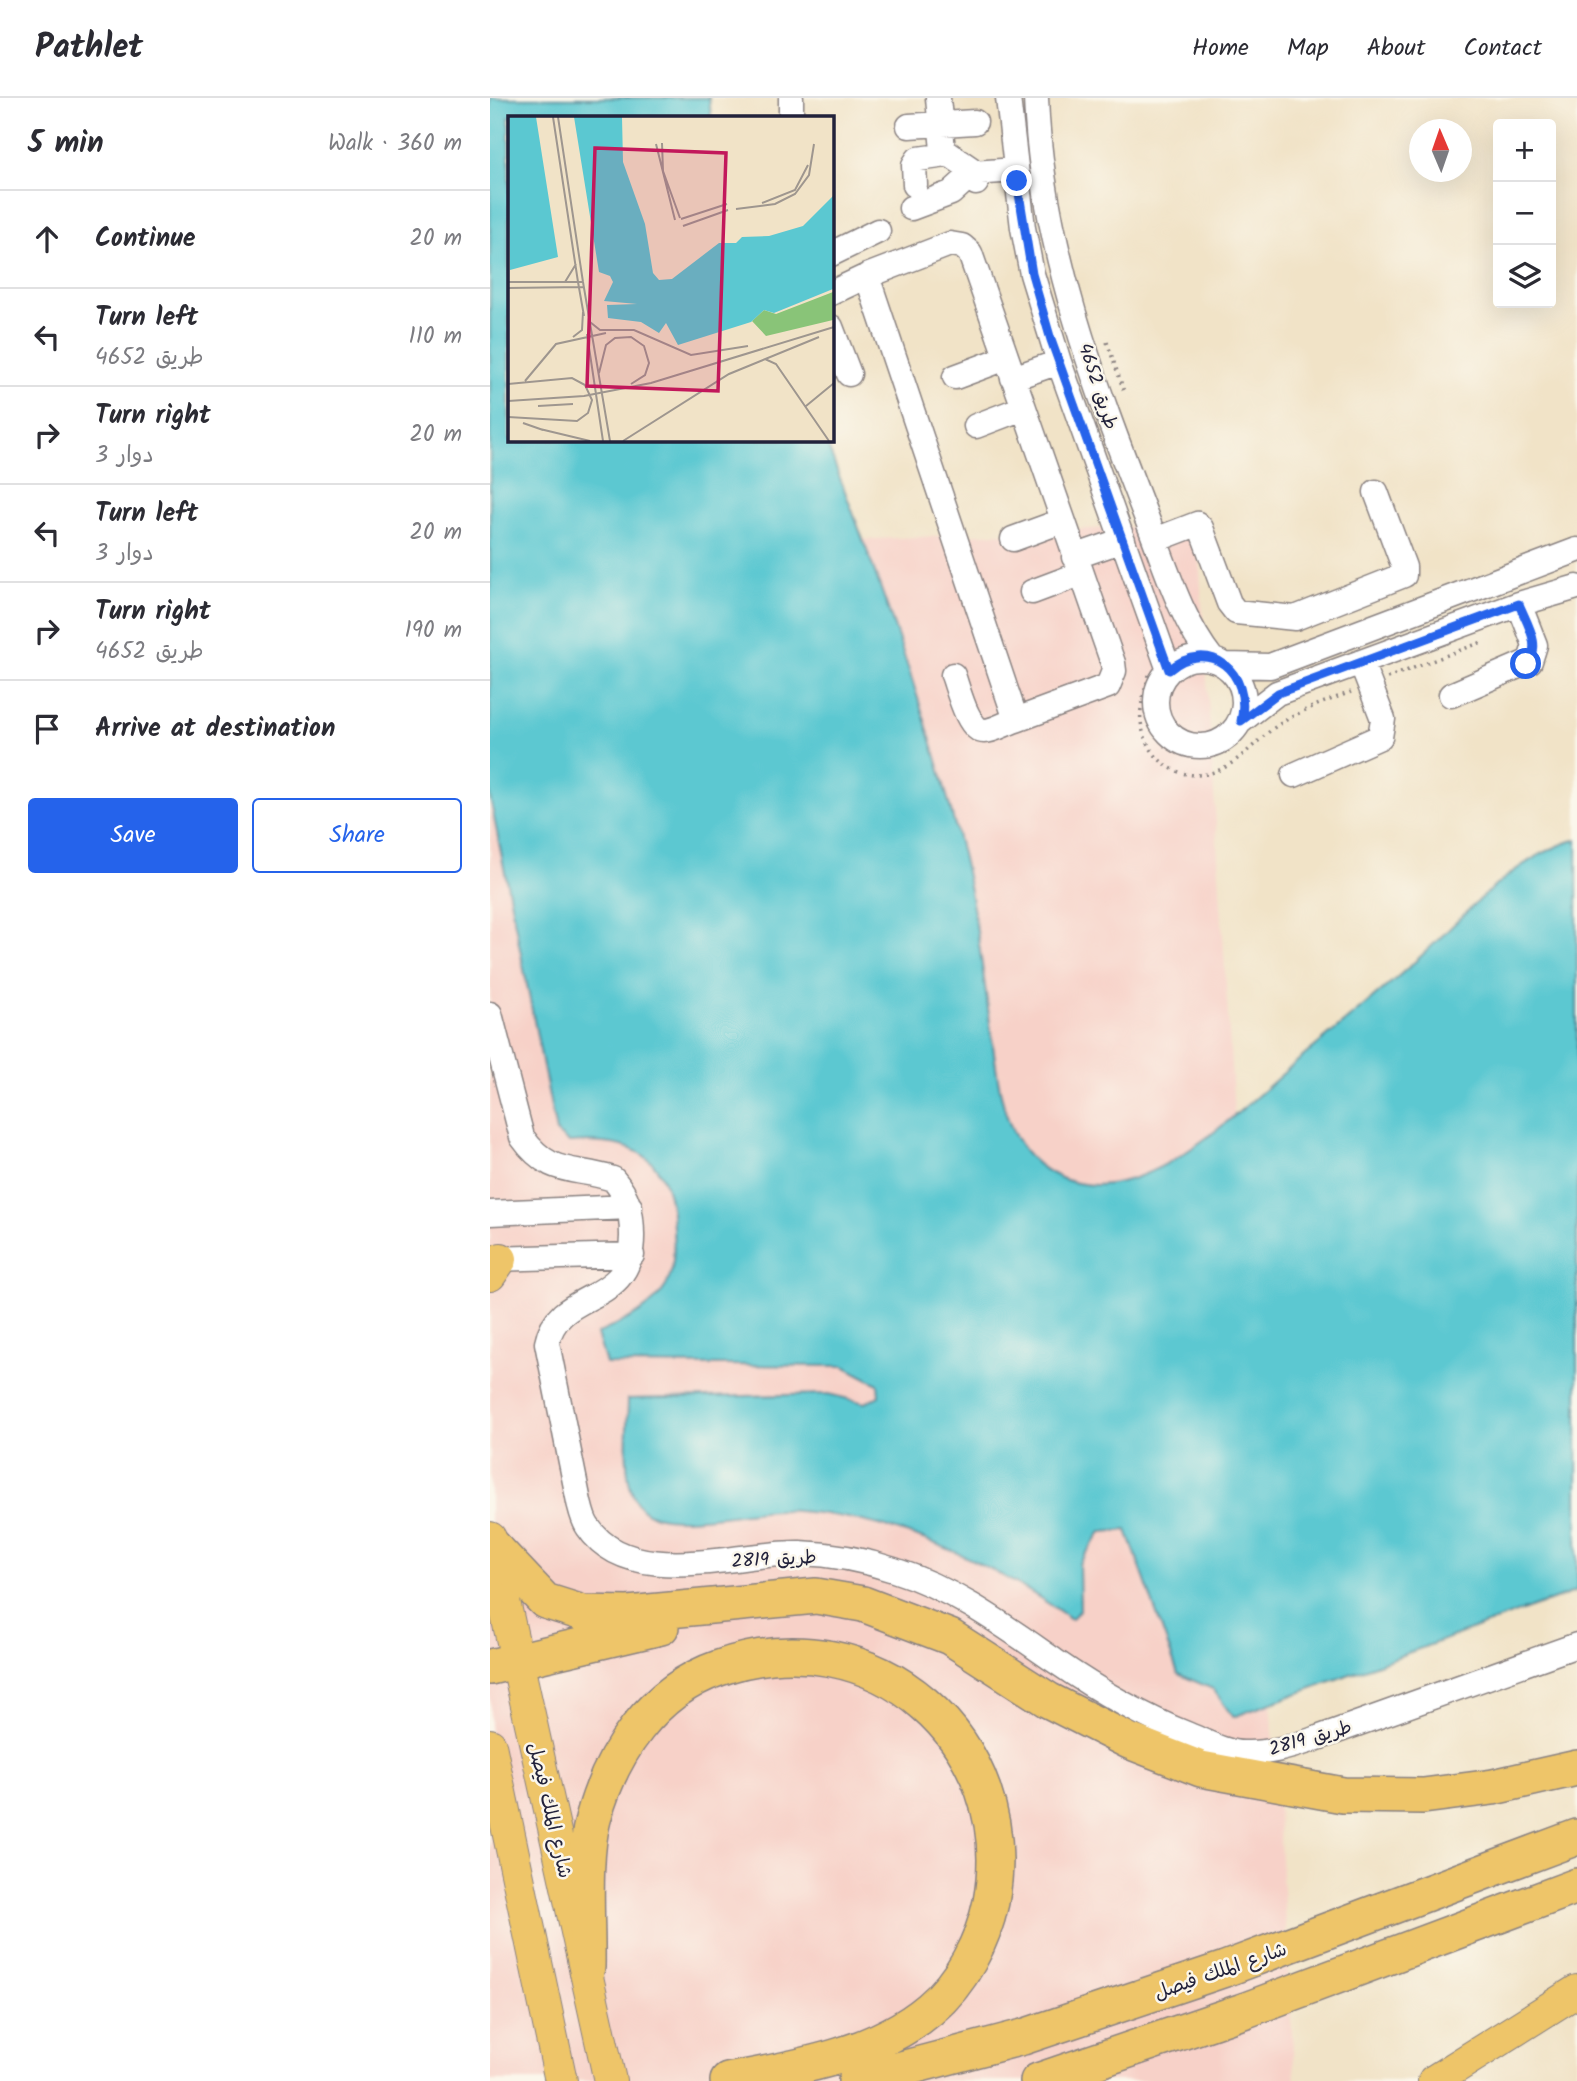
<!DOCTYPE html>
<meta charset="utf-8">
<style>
body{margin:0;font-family:Kalam,"Playpen Sans Arabic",sans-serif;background:#f7f7f7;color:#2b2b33}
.controls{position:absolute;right:21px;top:21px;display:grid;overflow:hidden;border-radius:7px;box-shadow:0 7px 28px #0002}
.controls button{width:63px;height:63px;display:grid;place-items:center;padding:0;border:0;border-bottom:2px solid #e1e1e2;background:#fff;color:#2b2b33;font:35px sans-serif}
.compass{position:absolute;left:919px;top:21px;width:63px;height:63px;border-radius:50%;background:#fff;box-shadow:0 7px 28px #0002;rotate:358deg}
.stop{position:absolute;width:21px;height:21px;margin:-16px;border:5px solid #2563eb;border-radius:50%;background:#fff}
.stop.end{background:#2563eb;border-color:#fff;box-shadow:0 2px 7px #0008}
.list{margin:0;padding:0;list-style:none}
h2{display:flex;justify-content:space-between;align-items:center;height:91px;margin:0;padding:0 28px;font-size:30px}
h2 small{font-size:23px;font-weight:400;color:#7c7c81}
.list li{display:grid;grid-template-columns:46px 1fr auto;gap:21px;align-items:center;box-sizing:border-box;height:98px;padding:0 28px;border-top:2px solid #e1e1e2}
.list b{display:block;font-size:26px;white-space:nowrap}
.list p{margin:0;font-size:23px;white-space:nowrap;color:#7c7c81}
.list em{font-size:23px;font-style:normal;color:#7c7c81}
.actions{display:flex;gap:14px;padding:21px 28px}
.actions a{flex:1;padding:16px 0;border:2px solid #2563eb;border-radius:7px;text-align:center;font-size:24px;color:#2563eb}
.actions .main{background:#2563eb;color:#fff}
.icon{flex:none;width:38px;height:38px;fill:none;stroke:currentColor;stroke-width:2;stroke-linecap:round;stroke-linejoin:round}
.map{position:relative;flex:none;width:1087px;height:1983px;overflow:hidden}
header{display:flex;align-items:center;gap:42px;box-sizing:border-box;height:98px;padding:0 35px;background:#fff;border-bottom:2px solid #e1e1e2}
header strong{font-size:33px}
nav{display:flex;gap:38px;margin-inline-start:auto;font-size:24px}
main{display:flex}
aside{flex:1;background:#fff}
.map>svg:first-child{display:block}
.built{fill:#f7d1c8}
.water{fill:#5bc8d1;stroke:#3e7586;stroke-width:2}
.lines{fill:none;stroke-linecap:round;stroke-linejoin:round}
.minor-casing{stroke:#8a8281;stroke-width:27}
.major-casing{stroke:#8a8281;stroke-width:34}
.highway-casing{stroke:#8a8281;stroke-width:38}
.path{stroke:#8a8281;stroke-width:3.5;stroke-dasharray:2 5;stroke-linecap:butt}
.minor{stroke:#fff;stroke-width:24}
.major{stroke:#eec569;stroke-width:32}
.highway{stroke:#eec569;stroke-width:35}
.route{stroke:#2563eb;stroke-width:9}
.labels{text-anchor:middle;stroke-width:5;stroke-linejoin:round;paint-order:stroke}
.street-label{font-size:19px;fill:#22223b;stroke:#fbf7ec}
.inset-road{fill:none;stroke:#9e968f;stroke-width:2}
.view{fill:#c2185b;fill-opacity:0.15;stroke:#c2185b;stroke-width:3.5}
.inset-edge{fill:none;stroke:#22223b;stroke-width:3.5}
</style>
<header>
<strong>Pathlet</strong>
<nav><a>Home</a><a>Map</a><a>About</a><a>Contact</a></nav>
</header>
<main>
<aside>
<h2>5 min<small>Walk · 360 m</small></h2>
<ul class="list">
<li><svg class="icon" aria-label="ahead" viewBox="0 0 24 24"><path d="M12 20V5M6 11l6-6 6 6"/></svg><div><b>Continue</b></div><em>20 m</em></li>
<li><svg class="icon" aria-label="left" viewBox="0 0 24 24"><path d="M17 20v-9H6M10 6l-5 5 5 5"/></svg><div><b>Turn left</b><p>طريق 4652</p></div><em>110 m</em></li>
<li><svg class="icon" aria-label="right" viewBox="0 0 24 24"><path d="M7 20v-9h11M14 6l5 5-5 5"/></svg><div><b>Turn right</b><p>دوار 3</p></div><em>20 m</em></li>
<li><svg class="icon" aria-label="left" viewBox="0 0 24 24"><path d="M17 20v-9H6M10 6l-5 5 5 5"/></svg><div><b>Turn left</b><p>دوار 3</p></div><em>20 m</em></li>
<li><svg class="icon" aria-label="right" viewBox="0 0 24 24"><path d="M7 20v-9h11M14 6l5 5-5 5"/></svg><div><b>Turn right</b><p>طريق 4652</p></div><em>190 m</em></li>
<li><svg class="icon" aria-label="arrive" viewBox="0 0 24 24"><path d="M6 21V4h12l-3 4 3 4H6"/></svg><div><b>Arrive at destination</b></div></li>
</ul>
<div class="actions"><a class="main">Save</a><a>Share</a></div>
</aside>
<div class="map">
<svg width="1087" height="1983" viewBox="0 0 1087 1983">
<rect width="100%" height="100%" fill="#fbf7ec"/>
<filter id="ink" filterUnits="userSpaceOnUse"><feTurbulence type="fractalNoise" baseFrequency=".0143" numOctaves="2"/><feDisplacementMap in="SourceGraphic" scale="14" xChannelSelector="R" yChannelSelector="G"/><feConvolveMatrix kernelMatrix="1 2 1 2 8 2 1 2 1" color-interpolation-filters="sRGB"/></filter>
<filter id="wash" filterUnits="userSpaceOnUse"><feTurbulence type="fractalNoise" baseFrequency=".00686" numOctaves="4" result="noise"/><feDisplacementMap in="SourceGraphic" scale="28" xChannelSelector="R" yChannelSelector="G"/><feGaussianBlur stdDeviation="1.57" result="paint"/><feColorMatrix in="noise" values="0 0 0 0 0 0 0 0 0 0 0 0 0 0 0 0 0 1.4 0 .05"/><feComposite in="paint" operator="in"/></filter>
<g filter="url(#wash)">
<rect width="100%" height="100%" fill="#f1e3c7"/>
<path class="built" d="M707,426L805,1983H0V459Z"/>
<path class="water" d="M0,0H219L221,19H19V341H335C387,476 438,615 472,756C488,823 495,893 505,961C511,1008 521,1059 571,1080C651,1114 746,1015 803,967C845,932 888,897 929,860C979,814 1019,762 1087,741V1493L743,1619L723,1591L688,1576L637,1432L611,1434L589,1466L590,1512L581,1521C495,1460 399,1416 291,1412C256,1411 174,1434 151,1410C130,1388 138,1330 138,1301L338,1296L375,1305L389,1298L388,1286L354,1268L116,1266L107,1236C132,1224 161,1213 176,1188C185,1171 184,1149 183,1130C181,1058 145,1040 79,1045L66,1034L0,699Z"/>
</g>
<g filter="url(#ink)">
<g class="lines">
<g class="minor-casing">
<path id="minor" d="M301,0V19
M448,0L453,52L481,71L486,85
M518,0L533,130L542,176L569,264L679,572
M546,0C551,146 605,287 657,421C676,469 690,520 722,561
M419,28L485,24
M425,87L424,67L428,61L457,57
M421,110L461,95L483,75L526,72
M460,146L472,148L480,155L623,565L624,573L618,588L526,622L377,178Z
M341,156L388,133
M341,195L377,178
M341,229L359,276
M465,279L516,260
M523,280L569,264
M486,328L533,310
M523,441L572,423
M665,442L707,426L711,430L739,505L746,514L805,520L914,477V469L886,394
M584,459L633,442
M542,494L590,476
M666 604a44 44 0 1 1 88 0a44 44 0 1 1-88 0Z
M735,567L780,568L1087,452
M463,577C468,590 478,633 494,633C504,633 516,625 526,622
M961,597L1040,563L1045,547L1029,506
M751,623L787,595L1029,506L1087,489
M804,677L890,639L893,621L871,564
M0,916L32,1039C60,1079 83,1068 123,1081C138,1098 142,1114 142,1137C143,1211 68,1188 57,1245L89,1404C91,1412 93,1422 98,1429C140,1492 249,1454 310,1455C341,1456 374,1462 404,1472C464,1491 513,1527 565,1563C607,1592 652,1618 699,1637C716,1644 736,1655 754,1655C777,1656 800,1649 822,1642L1087,1547
M0,1115L140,1109
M0,1161L142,1157"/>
</g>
<g class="major-casing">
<path id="major" d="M0,1177L11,1161
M0,1440L120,1983
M0,1647L71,1983
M944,1983L1087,1893"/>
</g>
<g class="highway-casing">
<path id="highway" d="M1,1446L55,1503L93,1515L138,1516L326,1498L373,1506L460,1539L558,1602L639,1643L711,1671L853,1697L933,1698L1003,1689L1087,1670
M0,1569L171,1529
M97,1869C98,1827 92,1761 103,1721C121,1655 162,1593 229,1570C384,1515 531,1643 501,1804C493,1843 471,1885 440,1911C386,1957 306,1970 238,1983
M366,1983L533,1939L735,1871L1087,1739
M548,1983L756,1912L1087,1788"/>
</g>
<path class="path" d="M617,244L635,296
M659,577C655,592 649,608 651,624C656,660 688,686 724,674C750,665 765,643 788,627C811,612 835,604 861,594
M897,580L992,544"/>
<use href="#minor" class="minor"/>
<use href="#major" class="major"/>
<use href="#highway" class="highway"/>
</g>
</g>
<g class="lines" filter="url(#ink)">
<path class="route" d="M527,83L542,176L561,242L679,572C720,538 762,575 751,623L788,595L1029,506C1036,524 1054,550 1036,566"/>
</g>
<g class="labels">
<g class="street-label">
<text transform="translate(609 288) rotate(72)" y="7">طريق 4652</text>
<text transform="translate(284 1460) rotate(-3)" y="7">طريق 2819</text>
<text transform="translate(820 1639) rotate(-16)" y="7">طريق 2819</text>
<text transform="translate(61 1712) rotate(77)" y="7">شارع الملك فيصل</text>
<text transform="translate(730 1872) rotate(-19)" y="7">شارع الملك فيصل</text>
</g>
</g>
<g transform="translate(18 18)">
<rect width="326" height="326" fill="#f1e3c7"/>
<path d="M325,176V204L258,220L244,205L256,194L268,198Z" fill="#89c478"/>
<path d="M0,1H28L50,141L2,154ZM66,1H114L115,46L137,108L145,157L151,164L164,163L211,127H228L234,121L261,120L295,110L325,80V173L266,197L256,194L243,206L170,229L158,207L151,217L133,206L100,202L99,189L129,188L96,185L105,166L102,160L91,156Z" fill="#5bc8d1"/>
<path class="inset-road" d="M45,1L70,166M50,1L75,166M154,27L155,55L172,102M148,28L167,104M254,87L287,74L300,49M228,93L267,88L287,78L301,59L306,28M173,103L219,88M175,110L220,94M0,166H75L102,325M57,166L68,148M70,166L76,200M0,172L75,171M82,206L92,214H126L183,239L240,230M79,218L95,325M65,221L74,214L75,196M257,243L268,248L321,325M91,257L98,229L107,222L123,221L136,230L141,247L137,259L123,268M17,265L48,228L98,217M0,268L64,262L77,269L84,284L80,297L69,305L0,301M0,285L76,280L143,267L326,211M30,290L65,288M298,290L326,267M15,307L35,314M32,313L82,325M115,325L221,258L311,221"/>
<path class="view" d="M87,32L218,37L210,275L79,270Z"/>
<rect width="326" height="326" class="inset-edge"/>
</g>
</svg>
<div class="controls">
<button>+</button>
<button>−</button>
<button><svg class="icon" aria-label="layers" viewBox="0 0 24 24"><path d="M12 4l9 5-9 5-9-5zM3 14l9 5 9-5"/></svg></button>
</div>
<svg class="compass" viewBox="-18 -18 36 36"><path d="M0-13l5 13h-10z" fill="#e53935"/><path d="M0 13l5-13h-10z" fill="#7c7c81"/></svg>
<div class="stop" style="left:1036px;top:566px"></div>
<div class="stop end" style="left:527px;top:83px"></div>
</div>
</main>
